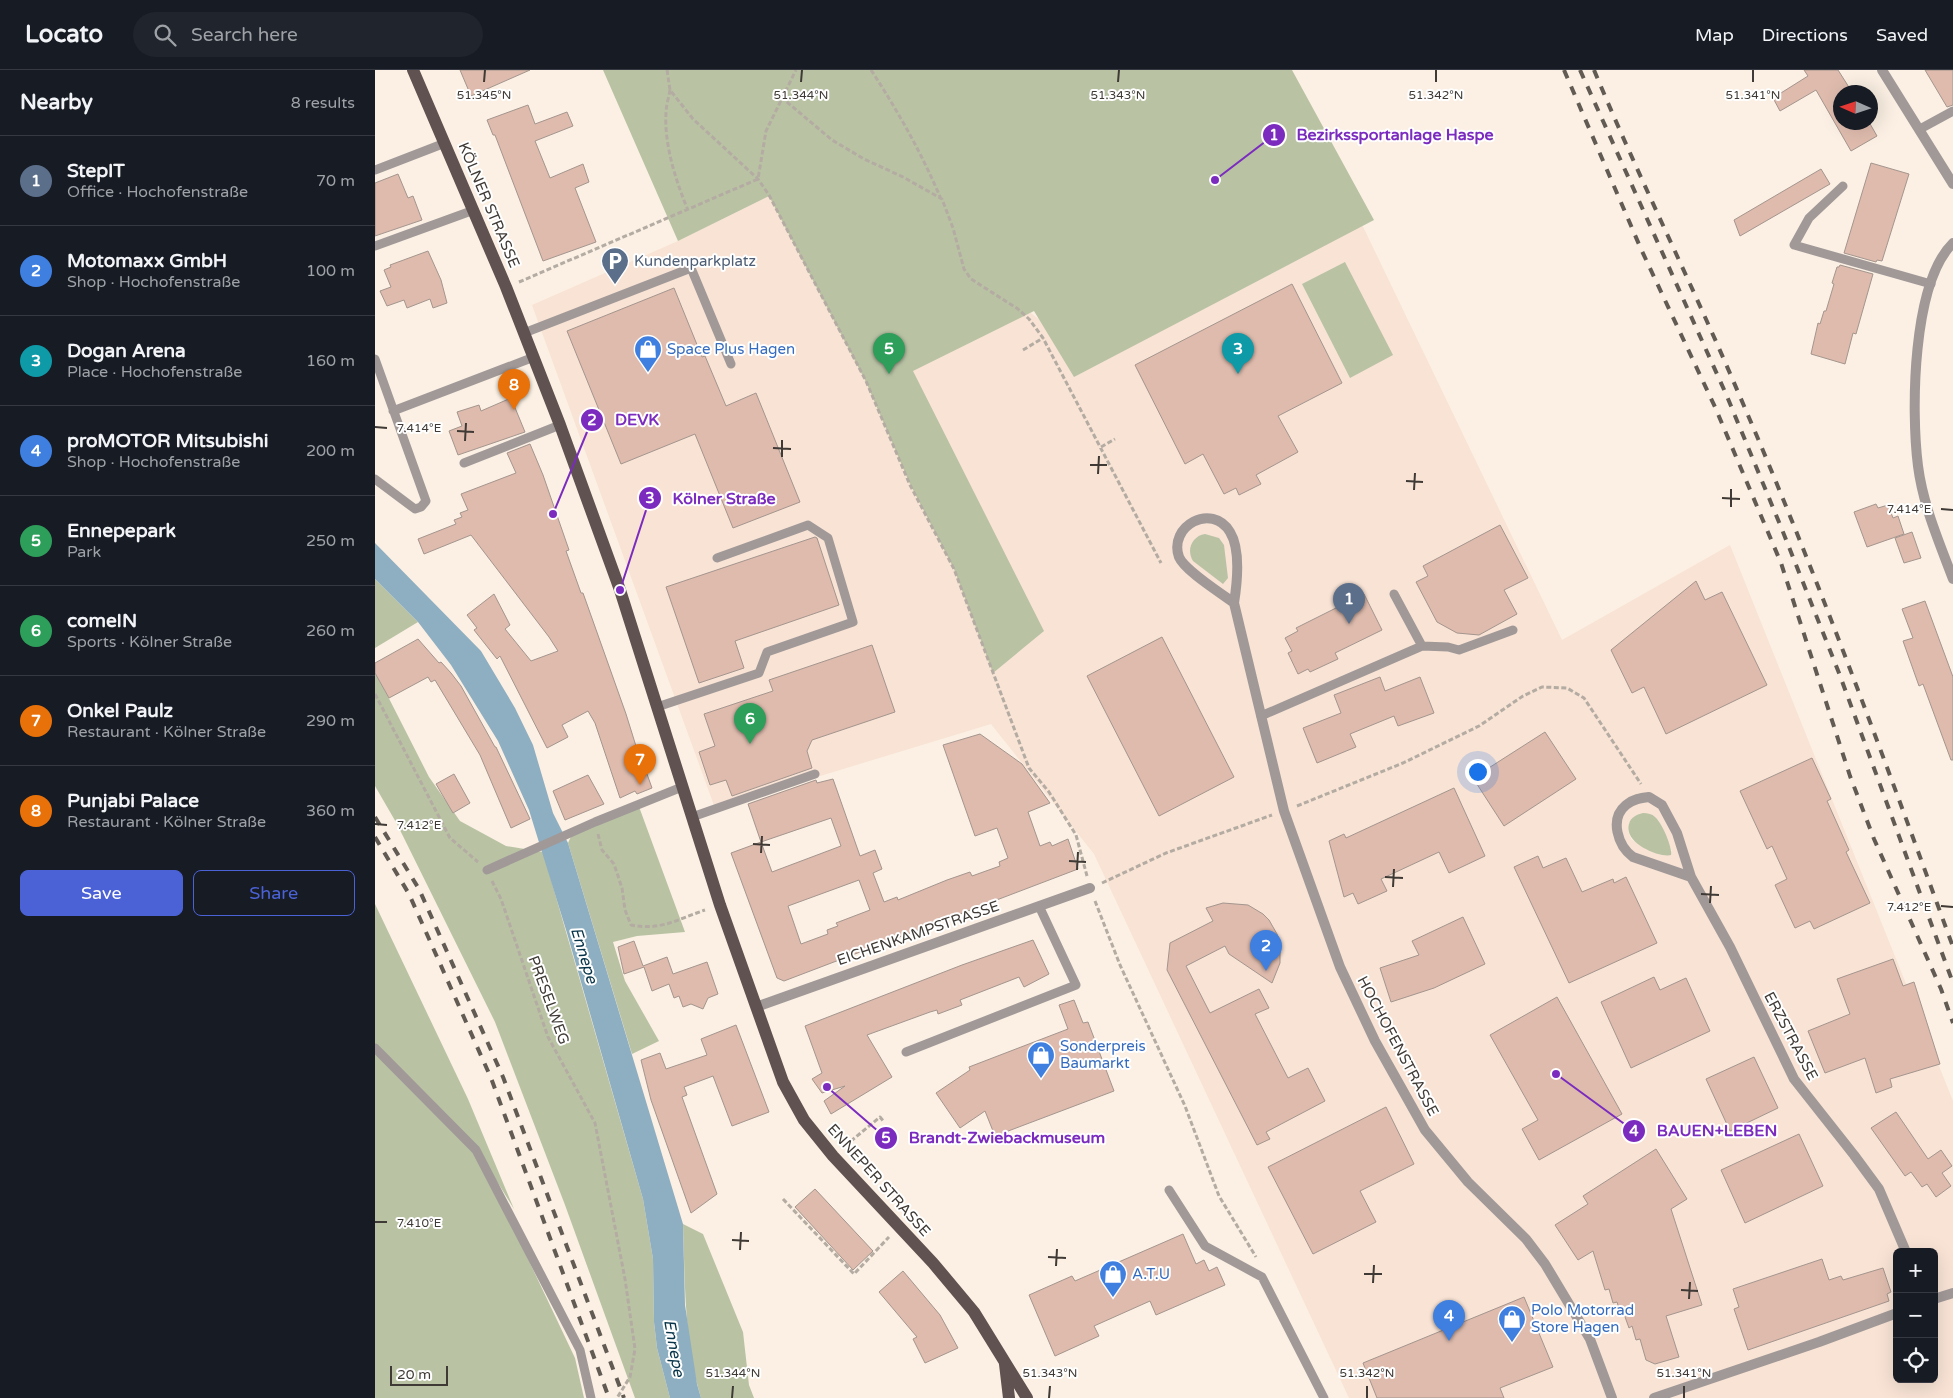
<!DOCTYPE html>
<meta charset="utf-8">
<style>
body{margin:0;font-family:"Varela Round",sans-serif;background:#20242c;color:#f1f3f6}
.controls{position:absolute;right:15px;bottom:15px;display:grid;overflow:hidden;border-radius:8px;box-shadow:0 5px 20px #0002}
.controls button{width:45px;height:45px;display:grid;place-items:center;padding:0;border:0;border-bottom:1px solid #363941;background:#171b24;color:#f1f3f6;font:25px sans-serif}
.compass{position:absolute;left:1458px;top:15px;width:45px;height:45px;border-radius:50%;background:#171b24;box-shadow:0 5px 20px #0002;rotate:273deg}
.scale{position:absolute;left:15px;bottom:12px;width:58px;box-sizing:border-box;padding-left:5px;border:2px solid #3f3a35;border-top:0;font-size:14px;line-height:18px;white-space:nowrap;color:#3f3a35;-webkit-text-stroke:4px #fff;paint-order:stroke}
.you{position:absolute;left:1102px;top:701px;width:18px;height:18px;margin:-12px;border:4px solid #fff;border-radius:50%;background:#1a73e8;box-shadow:0 0 0 8px #1a73e833}
.badge{display:grid;place-items:center;width:32px;height:32px;border-radius:50%;background:#4b62d6;color:#fff;font-size:16px;font-weight:700}
.pin{position:absolute;translate:-50% -41px;filter:drop-shadow(0 1px 2px #0008)}
.pin::after{content:'';position:absolute;top:26px;width:18px;height:15px;background:inherit;clip-path:polygon(0 0,100% 0,50% 100%)}
.list{margin:0;padding:0;list-style:none}
h2{display:flex;justify-content:space-between;align-items:center;height:65px;margin:0;padding:0 20px;font-size:21px}
h2 small{font-size:16px;font-weight:400;color:#9ea1a6}
.list li{display:grid;grid-template-columns:32px 1fr auto;gap:15px;align-items:center;box-sizing:border-box;height:90px;padding:0 20px;border-top:1px solid #363941}
.list b{display:block;font-size:19px;white-space:nowrap}
.list p{margin:0;font-size:16px;white-space:nowrap;color:#9ea1a6}
.list em{font-size:16px;font-style:normal;color:#9ea1a6}
.actions{display:flex;gap:10px;padding:15px 20px}
.actions a{flex:1;padding:11px 0;border:1px solid #4b62d6;border-radius:8px;text-align:center;font-size:18px;color:#4b62d6}
.actions .main{background:#4b62d6;color:#fff}
.icon{flex:none;width:28px;height:28px;fill:none;stroke:currentColor;stroke-width:2;stroke-linecap:round;stroke-linejoin:round}
.map{position:relative;flex:none;width:1578px;height:1328px;overflow:hidden}
header{display:flex;align-items:center;gap:30px;box-sizing:border-box;height:70px;padding:0 25px;background:#171b24;border-bottom:1px solid #363941}
header strong{font-size:24px}
nav{display:flex;gap:28px;margin-inline-start:auto;font-size:18px}
.search{width:350px;height:45px;background:#20242c;display:flex;align-items:center;gap:12px;box-sizing:border-box;padding:0 18px;border-radius:28px;color:#9ea1a6;font-size:19px}
main{display:flex}
aside{flex:1;background:#171b24}
.map>svg:first-child{display:block}
.industrial{fill:#f8e3d5;fill-rule:evenodd}
.green{fill:#b9c3a4}
.water{fill:#8eaec2}
.building{fill:#debbad;stroke:#a4958e;fill-rule:evenodd}
.lines{fill:none;stroke-linecap:round;stroke-linejoin:round}
.path{stroke:#b4aca2;stroke-width:3;stroke-dasharray:5 2.5;stroke-linecap:butt}
.service{stroke:#a19998;stroke-width:9}
.minor{stroke:#a19998;stroke-width:10}
.primary{stroke:#5f5250;stroke-width:12}
.rail{stroke:#615b54;stroke-width:4;stroke-dasharray:9 9;stroke-linecap:butt}
.ticks{fill:none;stroke:#3f3a35;stroke-width:2}
.labels{text-anchor:middle;stroke-width:4;stroke-linejoin:round;paint-order:stroke}
.street-label{font-size:15px;fill:#3f3a35;stroke:#fff}
.service-label{font-size:15px;fill:#4e5e75;stroke:#fff;text-anchor:start}
.shop-label{font-size:15px;fill:#366cbe;stroke:#fff;text-anchor:start}
.water-label{font-size:16px;font-style:italic;fill:#073449;stroke:#fff}
.ticks-label{font-size:12px;text-anchor:middle;fill:#3f3a35;stroke:#fff;stroke-width:4;stroke-linejoin:round;paint-order:stroke}
.leader{fill:none;stroke:#7b2cbf;stroke-width:2}
.callout-dot{fill:#7b2cbf;stroke:#fff;stroke-width:2}
.mark-label{font-size:15px;text-anchor:middle;font-weight:bold;fill:#fff}
.callout-label{font-size:16px;text-anchor:middle;font-weight:bold;fill:#7b2cbf;stroke:#fff;stroke-width:4;stroke-linejoin:round;paint-order:stroke}
</style>
<header>
<strong>Locato</strong>
<div class="search"><svg class="icon" aria-label="search" viewBox="0 0 24 24"><circle cx="10" cy="10" r="6"/><path d="M15 15l6 6"/></svg>Search here</div>
<nav><a>Map</a><a>Directions</a><a>Saved</a></nav>
</header>
<main>
<aside>
<h2>Nearby<small>8 results</small></h2>
<ul class="list">
<li><span class="badge" style="background:#5c6f8a">1</span><div><b>StepIT</b><p>Office · Hochofenstraße</p></div><em>70 m</em></li>
<li><span class="badge" style="background:#3f7fe0">2</span><div><b>Motomaxx GmbH</b><p>Shop · Hochofenstraße</p></div><em>100 m</em></li>
<li><span class="badge" style="background:#0f9aa8">3</span><div><b>Dogan Arena</b><p>Place · Hochofenstraße</p></div><em>160 m</em></li>
<li><span class="badge" style="background:#3f7fe0">4</span><div><b>proMOTOR Mitsubishi</b><p>Shop · Hochofenstraße</p></div><em>200 m</em></li>
<li><span class="badge" style="background:#2e9e5b">5</span><div><b>Ennepepark</b><p>Park</p></div><em>250 m</em></li>
<li><span class="badge" style="background:#2e9e5b">6</span><div><b>comeIN</b><p>Sports · Kölner Straße</p></div><em>260 m</em></li>
<li><span class="badge" style="background:#e8710a">7</span><div><b>Onkel Paulz</b><p>Restaurant · Kölner Straße</p></div><em>290 m</em></li>
<li><span class="badge" style="background:#e8710a">8</span><div><b>Punjabi Palace</b><p>Restaurant · Kölner Straße</p></div><em>360 m</em></li>
</ul>
<div class="actions"><a class="main">Save</a><a>Share</a></div>
</aside>
<div class="map">
<svg width="1578" height="1328" viewBox="0 0 1578 1328">
<rect width="100%" height="100%" fill="#fbf0e3"/>
<path class="industrial" d="M416,114L639,230L719,292L980,140L1187,570L1355,475L1578,1031V1328H974L719,784L616,654L340,738L157,235L303,171ZM1283,749L1296,779L1297,781L1266,776L1256,769L1253,761L1254,753ZM1522,1182H1559V1309H1522Z"/>
<path class="green" d="M228,0H917L999,150L699,307L659,241L538,301L669,561L618,603L579,499L535,414L491,312L394,126L303,171Z
M970,192L1018,285L975,308L927,214Z
M830,464L844,468L849,475L853,508L848,514L818,491C811,480 817,466 830,464Z
M0,509L43,552L0,578Z
M0,601L54,707L85,751L131,776L168,782L268,1129L278,1189L279,1252L282,1278L295,1328H260L190,1135L120,952L22,754L0,716Z
M263,734L310,862L262,866L238,872L250,911L284,971L257,984L193,773L198,762Z
M1268,743C1273,743 1277,744 1280,747C1286,751 1298,778 1296,785C1285,788 1248,773 1254,754C1256,747 1261,745 1268,743Z
M0,834L93,1029L139,1139L102,1079L0,975Z
M0,980L99,1081L126,1132L200,1288L209,1328H0Z
M308,1154L328,1164L368,1262L374,1315L379,1328H326C309,1272 310,1212 308,1154Z"/>
<path class="water" d="M0,473L106,581L140,638L158,675L178,743L193,773L308,1154L310,1235L322,1314L326,1328H295L282,1278L279,1252L278,1189L268,1129L192,863L154,740L123,671L76,595L43,552L0,509Z"/>
<path class="building" d="M85,0H155L96,26Z
M1429,0H1463L1477,22H1466V52H1494L1502,66L1476,81L1441,20L1405,41L1398,28L1433,6Z
M1550,0H1578V35L1572,37Z
M153,35L160,54L192,42L198,56L160,71L175,108L208,94L214,112L200,118L221,172L168,191L120,65H118L112,50Z
M1496,93L1534,104L1507,191L1502,190L1501,192L1469,183Z
M1446,99L1455,114L1365,166L1359,150Z
M23,104L33,128L38,126L47,150L0,166V113Z
M53,181L66,210L72,233L58,238L55,229L32,238L29,230L12,236L5,221L16,217L9,200L16,197L15,195Z
M1465,195L1498,204L1481,264L1478,263L1470,294L1436,284L1443,253L1445,254L1449,241H1451L1459,214L1457,213L1462,197H1464Z
M917,214L967,313L903,346L923,382L881,405L886,414L864,425L861,418L849,424L828,384L810,394L760,295Z
M299,218L327,287L330,286L351,336L381,323L425,432L358,458L320,364L246,394L192,261Z
M136,328L150,362L83,385L74,361L87,356L82,342L104,335L106,341Z
M155,374L168,405L194,480L191,481L206,523H208L251,644L270,705L272,704L277,718L262,724L260,721L245,728L220,653L213,641L187,655L193,667L172,678L125,586L122,589L99,560L102,558L92,545L119,524L135,555L130,559L156,591L183,581L174,567L96,465L49,484L43,469L81,454L79,450L87,447L85,443L93,440L86,424L141,403L132,383Z
M1501,434L1503,438L1513,435L1518,448L1523,446L1529,464L1492,477L1479,442Z
M1125,455L1153,508L1129,520L1142,544L1104,565L1082,563L1062,552L1041,512L1053,506L1048,496Z
M1537,462L1546,488L1529,493L1520,468Z
M440,467L442,468L464,535L360,571L369,598L324,613L291,517Z
M1321,511L1330,530L1347,522L1392,615L1291,664L1269,617L1257,623L1236,580Z
M989,524L1007,560L960,583L963,589L935,602L933,599L923,604L913,583L917,581L910,568L923,561L921,558Z
M1550,531L1578,607V690H1576L1548,614L1544,616L1528,571L1538,568L1527,539Z
M787,567L859,707L784,746L712,606Z
M43,569L64,593L66,592L76,603L86,616L120,677H121L155,749L136,758L105,685L60,610L56,612L53,607L14,628L0,603V593Z
M497,575L520,642L437,670L432,681L437,698L357,726L351,710L335,715L324,682L340,676L329,644L398,621L394,610Z
M1005,607L1010,621L1045,607L1059,643L1023,656L1019,646L975,664L981,677L942,693L928,658L966,643L959,625Z
M1170,662L1201,709L1129,756L1098,708Z
M605,664L647,694L675,733L653,742L665,776L675,772L677,776L693,769L703,799L409,911L402,908L356,783L386,772L373,734L441,710L442,713L458,709L485,786L500,780L507,799L498,803L509,832L522,827L523,830L572,810L595,802L597,806L625,796L624,792L633,788L622,758L600,766L568,675ZM456,748L466,776L397,802L386,772ZM484,810L495,840L461,853L463,856L452,860L453,864L426,874L413,836Z
M1437,688L1456,729L1452,731L1474,780L1471,782L1495,833L1439,859L1435,851L1420,858L1400,815L1412,809L1397,776L1392,779L1365,721Z
M79,704L95,733L78,743L61,714Z
M213,705L229,734L190,750L178,721Z
M1079,718L1110,786L1074,803L1064,782L1006,809L1012,821L983,834L978,823L969,827L954,771L969,764L971,768Z
M1163,786L1168,798L1191,788L1207,822L1238,809L1239,813L1251,807L1282,873L1194,913L1139,797Z
M848,833L873,835L888,844L894,850L902,864L905,872V893L897,913L854,884L850,876L811,896L835,943L884,919L894,938L880,944L913,1008L933,998L950,1031L891,1062L895,1069L882,1075L792,900L795,873L838,851L831,838Z
M1088,847L1110,894L1059,918L1016,932L1005,898L1044,885L1037,871Z
M658,870L674,904L649,917L644,907L585,930L587,935L563,944L562,940L555,942L492,965L517,1007L456,1044L449,1031L470,1016L447,1023L437,1009L447,1003L430,956L587,895Z
M259,871L268,896L292,887L298,904L332,892L343,924L333,928L328,939L316,934L308,937L304,926L299,928L294,914L277,921L269,897L249,904L243,877Z
M1518,889L1528,916L1539,912L1565,994L1515,1009L1517,1017L1501,1023L1490,988L1450,1003L1433,961L1475,944L1462,909Z
M1279,907L1285,920L1311,908L1335,961L1256,998L1226,932Z
M1182,927L1247,1044L1164,1090L1147,1059L1163,1050L1115,965Z
M699,930L708,953L713,952L739,1021L620,1066L610,1041L585,1058L561,1023L595,1000L594,997L693,959L684,935Z
M361,955L394,1042L357,1056L338,1006L309,1017L312,1025L307,1027L342,1124L316,1143L276,1030L266,990L285,983L291,999L332,985L326,969Z
M1379,987L1403,1038L1355,1061L1331,1009Z
M1011,1037L1039,1094L985,1121L1001,1152L938,1184L893,1097Z
M1521,1042L1553,1089L1566,1080L1577,1096L1567,1103L1576,1116L1561,1127L1552,1114L1547,1117L1536,1102L1530,1106L1496,1058Z
M1424,1064L1448,1116L1370,1153L1346,1100Z
M1281,1079L1312,1129L1296,1139L1327,1235L1291,1246L1304,1287L1280,1294L1271,1290L1265,1269L1261,1270L1257,1256L1254,1258L1249,1244L1246,1245L1242,1232L1238,1233L1234,1219L1230,1220L1218,1181L1203,1190L1180,1155L1213,1134L1208,1126Z
M440,1119L498,1181L478,1200L420,1137Z
M808,1164L821,1194L829,1190L834,1201L842,1197L850,1215L781,1245L775,1231L719,1256L724,1266L680,1286L654,1225L697,1206L700,1211Z
M1447,1189L1454,1210L1466,1206L1468,1210L1508,1198L1516,1222L1512,1224L1514,1231L1373,1280L1359,1239L1364,1237L1358,1219Z
M528,1201L565,1245L583,1278L550,1293L538,1269L542,1267L504,1222Z
M1149,1227L1178,1297L1125,1318L1129,1328H1002L988,1293Z"/>
<g class="lines">
<path class="path" d="M292,0L295,20L318,49L383,109L394,125L491,311L535,415L579,499L654,698L674,722L701,765L712,806
M496,0C523,41 547,84 566,129
M295,20C294,27 291,35 291,43C289,74 301,112 313,140
M406,27L457,70L489,89L528,107L567,129L578,158L589,199L596,209L643,239L654,249L668,268L786,493
M144,212L383,109L391,61L421,0
M648,280L668,268
M726,377L740,369
M0,624L75,768L103,792
M922,736L1028,693L1104,656L1148,626L1167,617L1192,618L1209,628L1266,714
M223,764L227,780L239,794L247,818L250,840L256,855C286,861 303,849 330,840
M117,811L126,829L173,967L220,1053L250,1209L260,1279L255,1307L242,1328
M727,813L791,783L897,745
M720,831L745,895L810,1036L844,1126L881,1187
M470,1076L505,1047L509,1052
M408,1129L479,1204L514,1167"/>
<path class="service" d="M1545,59L1578,41
M0,100L70,73
M1468,116L1434,148L1419,175L1556,214
M0,176L99,140
M149,263L316,198L356,294
M0,289L51,431L46,437L40,439L0,409
M18,341L159,287
M89,393L185,355
M1047,576L1073,577L1084,580L1138,560
M282,637L384,603L392,582L478,552L453,468L433,455L342,488
M886,646L1047,576L1019,524
M317,747L440,704
M112,800L220,752L307,717
M0,978L101,1080L205,1280L216,1328
M531,982L701,915L664,836
M794,1120L830,1176L887,1207L949,1328"/>
<path class="minor" d="M1507,0L1578,114
M1578,173C1537,213 1536,341 1543,396C1548,435 1564,472 1578,509
M859,533C846,523 810,501 804,487C793,456 837,432 855,462C866,480 862,514 859,533L909,741L965,897L1000,971L1050,1060L1093,1112L1151,1169L1170,1194L1215,1269L1237,1328
M1316,807L1258,787C1243,776 1234,749 1251,735C1258,729 1266,728 1274,727L1287,735L1302,763L1316,807L1355,877L1419,1009L1479,1085L1504,1119L1531,1182
M381,937L715,818
M1559,1229L1578,1223
M1279,1328L1444,1272L1522,1243"/>
<path class="primary" d="M38,0L131,217L185,355L245,520L345,835L408,1012L429,1050L458,1086L558,1193L599,1242L652,1328
M630,1294L634,1328"/>
<path class="rail" d="M1189,0L1266,179L1340,337L1406,493L1475,706L1499,769L1566,919L1578,953
M1205,0L1351,324L1406,457L1464,603L1578,913
M1219,0C1264,108 1317,214 1363,322C1442,504 1510,691 1578,877
M0,747L44,819L128,1007L249,1328
M0,767L34,824L116,1008L234,1328"/>
</g>
<path class="ticks" d="M109,12L110,0M426,12L427,0M743,12L744,0M1061,12V0M1378,12V0M0,357L12,358M82,361L99,362M90,371L91,353M398,378L416,379M407,387V370M715,395H732M723,404L724,386M1031,411L1048,412M1039,420L1040,403M1347,428L1365,429M1356,437V419M1566,439L1578,440M0,754L12,755M378,774L395,775M386,783L387,766M694,791L711,792M702,800L703,782M1010,807L1028,808M1018,817L1019,799M1326,824L1344,825M1335,833L1336,816M1566,836L1578,837M0,1152H12M357,1170L374,1171M365,1180L366,1162M673,1187L691,1188M681,1196L682,1179M989,1204H1007M998,1213L999,1195M1306,1220L1323,1221M1314,1229L1315,1212M357,1328L358,1316M674,1328L675,1316M992,1328V1316M1309,1328V1316"/>
<defs>
<g id="parking-pin" transform="scale(1.4375)"><path d="M0 17L-7.5 6A9.5 9.5 0 1 1 7.5 6Z" fill="#5c6f8a" stroke="#fff"/><path d="M-3.5-5.5H1a3.5 3.5 0 0 1 0 7H-1V5.5H-3.5ZM-1-3.4V-.6H.8a1.4 1.4 0 0 0 0-2.8Z" fill="#fff"/></g>
<g id="shop-pin" transform="scale(1.4375)"><path d="M0 17L-7.5 6A9.5 9.5 0 1 1 7.5 6Z" fill="#3f7fe0" stroke="#fff"/><path d="M-5-2.5h2.3a2.7 3.5 0 0 1 5.4 0H5L5.5 6h-11ZM-1.5-2.5h3a1.5 2.3 0 0 0-3 0Z" fill="#fff"/></g>
</defs>
<g fill-rule="evenodd">
<use href="#parking-pin" x="240" y="191"/>
<use href="#shop-pin" x="273" y="279"/>
<use href="#shop-pin" x="666" y="985"/>
<use href="#shop-pin" x="738" y="1204"/>
<use href="#shop-pin" x="1137" y="1249"/>
</g>
<g class="labels">
<g class="street-label">
<text transform="translate(114 135) rotate(67)" y="5">KÖLNER STRASSE</text>
<text transform="translate(543 863) rotate(-19)" y="5">EICHENKAMPSTRASSE</text>
<text transform="translate(174 930) rotate(70)" y="5">PRESELWEG</text>
<text transform="translate(1416 966) rotate(62)" y="5">ERZSTRASSE</text>
<text transform="translate(1023 976) rotate(62)" y="5">HOCHOFENSTRASSE</text>
<text transform="translate(504 1110) rotate(48)" y="5">ENNEPER STRASSE</text>
</g>
<g class="service-label">
<text x="259" y="196">Kundenparkplatz</text>
</g>
<g class="shop-label">
<text x="292" y="284">Space Plus Hagen</text>
<text x="685" y="981">Sonderpreis<tspan x="685" dy="17">Baumarkt</tspan></text>
<text x="757" y="1209">A.T.U</text>
<text x="1156" y="1245">Polo Motorrad<tspan x="1156" dy="17">Store Hagen</tspan></text>
</g>
<g class="water-label">
<text transform="translate(210 885) rotate(73)" y="6">Ennepe</text>
<text transform="translate(300 1278) rotate(80)" y="6">Ennepe</text>
</g>
</g>
<g class="ticks-label">
<text x="109" y="29">51.345°N</text>
<text x="426" y="29">51.344°N</text>
<text x="743" y="29">51.343°N</text>
<text x="1061" y="29">51.342°N</text>
<text x="1378" y="29">51.341°N</text>
<text x="44" y="362">7.414°E</text>
<text x="1534" y="443">7.414°E</text>
<text x="44" y="759">7.412°E</text>
<text x="1534" y="841">7.412°E</text>
<text x="44" y="1157">7.410°E</text>
<text x="358" y="1307">51.344°N</text>
<text x="675" y="1307">51.343°N</text>
<text x="992" y="1307">51.342°N</text>
<text x="1309" y="1307">51.341°N</text>
</g>
<path class="leader" d="M840 110L899 65M178 444L217 350M245 520L275 428M1181 1004L1259 1061M452 1017L511 1068"/>
<g class="callout-dot">
<circle cx="840" cy="110" r="5"/>
<circle cx="178" cy="444" r="5"/>
<circle cx="245" cy="520" r="5"/>
<circle cx="1181" cy="1004" r="5"/>
<circle cx="452" cy="1017" r="5"/>
<circle cx="899" cy="65" r="12"/>
<circle cx="217" cy="350" r="12"/>
<circle cx="275" cy="428" r="12"/>
<circle cx="1259" cy="1061" r="12"/>
<circle cx="511" cy="1068" r="12"/>
</g>
<g class="mark-label">
<text x="899" y="70">1</text>
<text x="217" y="355">2</text>
<text x="275" y="433">3</text>
<text x="1259" y="1066">4</text>
<text x="511" y="1073">5</text>
</g>
<g class="callout-label">
<text x="1020" y="70">Bezirkssportanlage Haspe</text>
<text x="262" y="355">DEVK</text>
<text x="349" y="434">Kölner Straße</text>
<text x="1342" y="1066">BAUEN+LEBEN</text>
<text x="632" y="1073">Brandt-Zwiebackmuseum</text>
</g>
</svg>
<div class="controls">
<button>+</button>
<button>−</button>
<button><svg class="icon" aria-label="locate" viewBox="0 0 24 24"><circle cx="12" cy="12" r="6"/><path d="M12 2v4M12 18v4M2 12h4M18 12h4"/></svg></button>
</div>
<svg class="compass" viewBox="-18 -18 36 36"><path d="M0-13l5 13h-10z" fill="#e53935"/><path d="M0 13l5-13h-10z" fill="#9ea1a6"/></svg>
<div class="scale">20 m</div>
<div class="you"></div>
<div class="pin badge" style="left:974px;top:554px;background:#5c6f8a">1</div>
<div class="pin badge" style="left:891px;top:901px;background:#3f7fe0">2</div>
<div class="pin badge" style="left:863px;top:304px;background:#0f9aa8">3</div>
<div class="pin badge" style="left:1074px;top:1271px;background:#3f7fe0">4</div>
<div class="pin badge" style="left:514px;top:304px;background:#2e9e5b">5</div>
<div class="pin badge" style="left:375px;top:674px;background:#2e9e5b">6</div>
<div class="pin badge" style="left:265px;top:715px;background:#e8710a">7</div>
<div class="pin badge" style="left:139px;top:340px;background:#e8710a">8</div>
</div>
</main>
